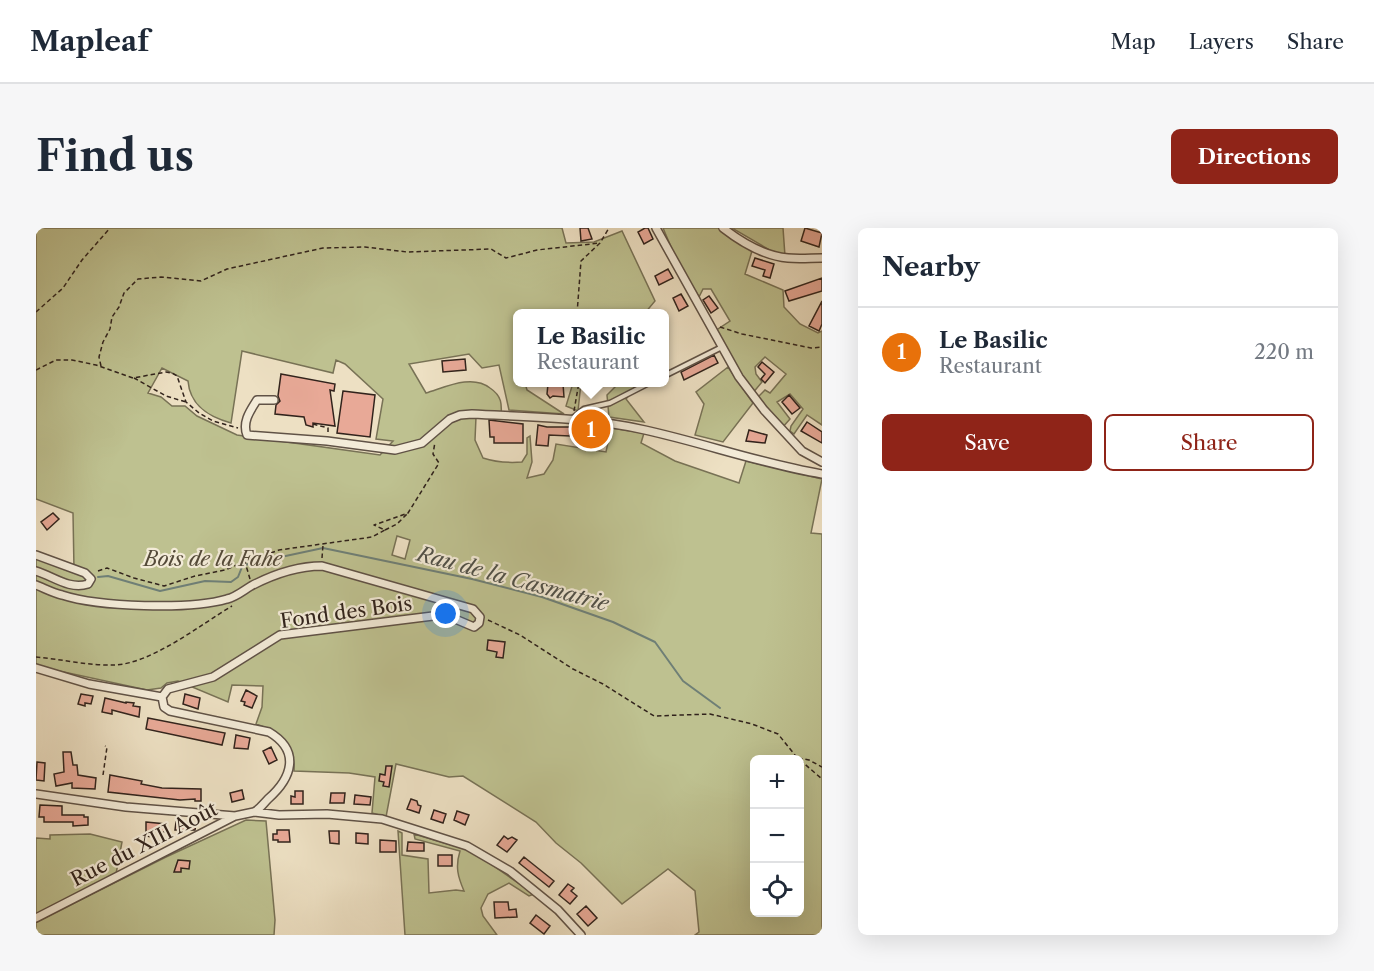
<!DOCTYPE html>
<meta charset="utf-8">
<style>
body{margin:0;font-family:"Libre Caslon Text",serif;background:#f6f6f7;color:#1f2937}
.controls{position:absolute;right:18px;bottom:18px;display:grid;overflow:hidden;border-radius:9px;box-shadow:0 6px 24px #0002}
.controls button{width:54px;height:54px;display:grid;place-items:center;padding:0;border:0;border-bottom:2px solid #e0e1e3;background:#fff;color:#1f2937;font:30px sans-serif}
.you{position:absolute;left:410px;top:386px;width:21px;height:21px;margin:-15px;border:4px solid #fff;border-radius:50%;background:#1a73e8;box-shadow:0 0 0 9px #1a73e833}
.badge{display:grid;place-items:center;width:39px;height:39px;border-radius:50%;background:#8f2418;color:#fff;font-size:20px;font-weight:700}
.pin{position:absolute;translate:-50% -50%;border:3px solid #fff;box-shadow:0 2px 6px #0006}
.popup{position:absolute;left:477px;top:81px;width:156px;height:78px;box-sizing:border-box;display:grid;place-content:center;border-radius:9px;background:#fff;filter:drop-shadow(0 2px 4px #0005);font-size:20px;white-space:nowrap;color:#747a83}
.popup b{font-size:22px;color:#1f2937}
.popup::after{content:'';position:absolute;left:50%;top:100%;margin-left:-12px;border:12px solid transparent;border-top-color:#fff}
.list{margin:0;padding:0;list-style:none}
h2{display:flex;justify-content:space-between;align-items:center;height:78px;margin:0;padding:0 24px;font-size:26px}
h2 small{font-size:20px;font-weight:400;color:#747a83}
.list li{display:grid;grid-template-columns:39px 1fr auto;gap:18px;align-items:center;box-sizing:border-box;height:90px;padding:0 24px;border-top:2px solid #e0e1e3}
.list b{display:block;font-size:22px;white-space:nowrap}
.list p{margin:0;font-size:20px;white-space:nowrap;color:#747a83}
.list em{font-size:20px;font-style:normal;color:#747a83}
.actions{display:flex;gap:12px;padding:18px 24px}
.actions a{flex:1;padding:14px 0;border:2px solid #8f2418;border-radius:9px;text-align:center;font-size:21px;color:#8f2418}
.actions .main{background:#8f2418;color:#fff}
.icon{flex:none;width:33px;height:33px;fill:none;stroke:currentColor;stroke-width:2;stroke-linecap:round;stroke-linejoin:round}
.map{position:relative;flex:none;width:786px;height:707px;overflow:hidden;border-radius:9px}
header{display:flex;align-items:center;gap:36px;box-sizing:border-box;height:84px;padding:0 30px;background:#fff;border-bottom:2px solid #e0e1e3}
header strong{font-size:28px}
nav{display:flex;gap:33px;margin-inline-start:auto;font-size:21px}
.intro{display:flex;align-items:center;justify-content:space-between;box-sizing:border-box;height:144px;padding:0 36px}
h1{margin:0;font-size:42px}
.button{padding:15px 27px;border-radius:9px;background:#8f2418;color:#fff;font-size:21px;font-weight:700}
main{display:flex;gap:36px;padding:0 36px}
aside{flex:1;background:#fff;border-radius:9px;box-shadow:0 6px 24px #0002}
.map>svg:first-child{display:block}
.green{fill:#bec190;stroke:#787256;stroke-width:1.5;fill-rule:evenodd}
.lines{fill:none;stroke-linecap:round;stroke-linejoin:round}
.stream{stroke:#6f7f76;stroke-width:2}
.building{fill:#e8a997;stroke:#31231c;stroke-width:1.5}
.lane-casing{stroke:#605246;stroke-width:7}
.street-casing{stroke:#605246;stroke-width:10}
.path{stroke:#31231c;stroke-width:1.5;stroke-dasharray:4.5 3;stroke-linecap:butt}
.lane{stroke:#f3ebd8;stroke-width:4}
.street{stroke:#f3ebd8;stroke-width:7}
.labels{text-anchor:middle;stroke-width:4.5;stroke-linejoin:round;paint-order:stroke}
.park-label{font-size:20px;font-style:italic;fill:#544a39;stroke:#f3ebd8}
.street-label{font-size:20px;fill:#31231c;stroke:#f3ebd8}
.water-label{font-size:21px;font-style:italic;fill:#505149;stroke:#f3ebd8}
</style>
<header>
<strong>Mapleaf</strong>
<nav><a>Map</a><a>Layers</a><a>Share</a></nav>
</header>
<div class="intro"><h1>Find us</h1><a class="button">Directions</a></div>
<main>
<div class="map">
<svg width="786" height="707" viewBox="0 0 786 707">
<rect width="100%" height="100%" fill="#ede0c3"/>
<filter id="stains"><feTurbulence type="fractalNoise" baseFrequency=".00333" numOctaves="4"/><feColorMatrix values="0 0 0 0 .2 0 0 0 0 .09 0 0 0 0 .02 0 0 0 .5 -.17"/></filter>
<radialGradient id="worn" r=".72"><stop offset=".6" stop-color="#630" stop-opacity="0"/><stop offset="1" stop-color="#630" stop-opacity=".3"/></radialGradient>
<path class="green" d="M0,0H526L530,15L558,14L586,3L619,73L609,85L482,86V154L489,155L491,162L528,186L473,182L463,137L446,140L433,126L373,136L390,165C410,159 436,146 454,160C466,168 466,176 465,189H440L439,212L447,230C459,234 473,235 486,234L491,226V210L494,208L496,234L491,250L508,246L517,232L520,216L570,224L575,200L608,205L605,215L639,233L703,255L710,233L786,251L775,305L786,306V707H659L663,704L659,663L632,641L586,676L545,635L520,615L500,594L427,548L413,549L360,536L350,589L336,585L339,549L313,545L258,543C260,518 243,503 220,496L226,479L227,458L196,457L192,474L142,453L131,455L125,460L111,462L0,438V327L38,342L37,285L0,271ZM206,123L297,145L300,132L309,136L347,171L340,211L357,213L344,227L201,207L161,188L149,178H136L125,169L112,165L126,140L152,153C154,178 173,189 195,195ZM361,308L374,312L369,331L356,327ZM718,532H764V684H718Z
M627,0H682L716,23L709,46L747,62L748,79L764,96L782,105L786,103V197L771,187L758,206L754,203L755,198L767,181L754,166L741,174L754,191L745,201L720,171L729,162L734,165L750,146L729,129L719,139L720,146L726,154L716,166L679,103L694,93L675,61H667L663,69L641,33Z
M696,0H747L749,28L737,24Z
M692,139L717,175L687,214L659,207L668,176L660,164Z
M537,155H545L542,183L530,178Z
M581,155H597L598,161L590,171L608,194L573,189L571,167L581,157Z
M210,592L230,593L239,692L238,707H0V694L130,629Z
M362,603L366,605V627L392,631L393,665L420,662L428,663C422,649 419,639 424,623L379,611L378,606L436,623L498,666L493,668L473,655L452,666L445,680L447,688L461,707H369Z
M54,606L86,614L80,646L0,687V610L14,611V607Z"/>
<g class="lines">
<path class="stream" d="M62,349L72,348L124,363L169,353L195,354L202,349L206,339L212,336L287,320L436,351L506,369L577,394L619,414L647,453L684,480"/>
</g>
<path class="building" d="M544,0H552L556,11L545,13Z
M609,0H612L617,11L608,16L602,4Z
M769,0L786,5L783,19L765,13Z
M719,30L738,36L734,50L727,48L729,42L716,38Z
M632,41L637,50L623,57L619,48Z
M786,50V63L753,73L749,63Z
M645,66L652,78L643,83L637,70Z
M673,68L682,80L675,85L667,72Z
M786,73V96L783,103L773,98Z
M678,127L682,135L648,152L645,144Z
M429,131L430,142L407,144L406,133Z
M726,134L738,144L729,155L725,151L729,146L722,139Z
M245,146L299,156L298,163L294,162L299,198L277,195V199L270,197L268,189L239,186L240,177L244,173L242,168Z
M512,156H527L528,169L517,168L514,170L511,166Z
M307,163L339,167L334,209L301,205Z
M753,167L764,180L756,186L746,174Z
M453,192L487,196V215H458V209H454Z
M771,194L786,204V215L765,203Z
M502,197L511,199H534V208L513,207L512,218L500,217Z
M545,198L563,200L561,210L554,208V212L546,210L547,206H543Z
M713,202L731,207L729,215L710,213Z
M17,285L23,291L11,302L5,294Z
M452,412L469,414L467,430L460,429L461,424L451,422Z
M210,462L221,468L216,480L208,477L209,474L205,473Z
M45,466L57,468L55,476L49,475V478L42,476Z
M149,466L164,470L162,481L147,476Z
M69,470L90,475V474L98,475L97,478L104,479L103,489L76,482V486L66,484Z
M112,490L189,505L186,517L110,501Z
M200,507L214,510L212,521L198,520Z
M235,519L241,532L233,536L227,523Z
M27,524H35L37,537H41L42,547L60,550L59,561L36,560V555L20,558L18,546L28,544Z
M1,534L9,535L8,553L0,552Z
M350,538H356L353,559L347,558L348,554L343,553L344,546L349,547Z
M74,547L106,553L105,556L126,560L165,561V573H159V571L144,572L72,564Z
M206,562L208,571L196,574L194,565Z
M259,563H267V576H255V568L259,569Z
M295,565H309L308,575H294Z
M319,567L335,569L334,577L318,576Z
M375,571L381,573L382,577L385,578L383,585L371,581Z
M4,577L26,578V587H48V589H52V597L37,598V594H8V589H3Z
M398,582L410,586L407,595L395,591Z
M421,583L433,587L429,597L418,592Z
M110,594L130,596L129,604L117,603L116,609L110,608Z
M140,594L160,596L159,602H139Z
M241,602H253L254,614H242V612H237V606H241Z
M293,603H303V616L294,615Z
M320,605L332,606V616L320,615Z
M468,608L472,611L476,609L481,612L471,624L461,617Z
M344,612L360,613V624H344Z
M372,614L388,615V623H371Z
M402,627H416V638H402Z
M488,629L518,653L513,659L483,635Z
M142,632L154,633L153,641L145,640V644H138Z
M532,656L538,660L535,663L541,668L534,676L523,667Z
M458,674H472L473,682L480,681L481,689L459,690Z
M550,678L561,690L552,698L541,686Z
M500,687L514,698L508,706L494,695Z"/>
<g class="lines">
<g class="lane-casing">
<path id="lane" d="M628,148L686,119
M537,190L548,181L574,175L615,154"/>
</g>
<g class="street-casing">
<path id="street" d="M620,0L703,149L728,182L766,223L786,234
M687,0C705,14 729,28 752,30C763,31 775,30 786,30
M238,172H221C214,183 206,194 211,207L291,213L359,222L386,215L414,191L424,187L436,186C493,189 552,189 609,202C668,215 726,236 786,246
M0,327L49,345L55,351L52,356C33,362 17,348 0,343
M0,357C8,360 17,365 26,367C63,379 154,382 191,371C200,369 208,362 215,358C238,346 260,338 286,338L437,381L444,389L443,395L438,399L412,388H397L244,407L177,449L132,461L126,469L128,479L134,483L233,504C265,523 256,550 232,571C227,576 224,581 218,584
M0,440L53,456L126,469
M0,566L90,579L199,588
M0,690L199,588L218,584L243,587L291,586L346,591L431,618L474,643L522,682L545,707"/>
</g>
<path class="path" d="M0,84L27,60L46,32L74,0
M541,86L545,33L564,15L573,0
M684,99L706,106L775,120L786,119
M65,138L63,129L67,114L74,101L76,89L83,79L88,65L102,51L125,49L165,53L191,41L287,20L329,19L371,24L455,21L470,30L501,22L564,15
M0,142L20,132H36L60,137L97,150L130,144L136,145L141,148L150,174L163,185L177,193L202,200
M98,150L130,168L150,174
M538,183L543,154
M277,196L292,200V207
M349,302L361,296L371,286
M286,330L287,317
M62,343L71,340L98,350L128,358L159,348L189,342L208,334
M214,351L209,334L243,322L336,309L349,302L338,297L372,285L403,235L397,226L399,214
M452,392L484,407L537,441L567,456L618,488L674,486L716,496L742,506L763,532
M0,429C24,431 54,438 78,437C115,436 164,397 196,378
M762,530L773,532L786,539
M764,532L786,551
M67,547L71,519L69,518"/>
<use href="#lane" class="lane"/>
<use href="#street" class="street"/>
</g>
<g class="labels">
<g class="park-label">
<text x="177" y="338">Bois de la Fahe</text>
</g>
<g class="street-label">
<text transform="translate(310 384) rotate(-8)" y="7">Fond des Bois</text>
<text transform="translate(108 616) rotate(-27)" y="7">Rue du XIII Août</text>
</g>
<g class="water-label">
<text transform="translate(477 351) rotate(15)" y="7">Rau de la Casmatrie</text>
</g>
</g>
<rect width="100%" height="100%" filter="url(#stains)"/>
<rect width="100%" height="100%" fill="url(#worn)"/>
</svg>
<div class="controls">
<button>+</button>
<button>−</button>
<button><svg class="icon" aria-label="locate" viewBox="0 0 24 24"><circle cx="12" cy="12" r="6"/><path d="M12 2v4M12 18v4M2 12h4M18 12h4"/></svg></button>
</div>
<div class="you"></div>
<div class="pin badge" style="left:555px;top:201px;background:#e8710a">1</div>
<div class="popup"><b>Le Basilic</b>Restaurant</div>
</div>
<aside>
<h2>Nearby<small></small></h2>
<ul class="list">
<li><span class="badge" style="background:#e8710a">1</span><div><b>Le Basilic</b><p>Restaurant</p></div><em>220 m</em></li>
</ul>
<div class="actions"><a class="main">Save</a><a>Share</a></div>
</aside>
</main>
